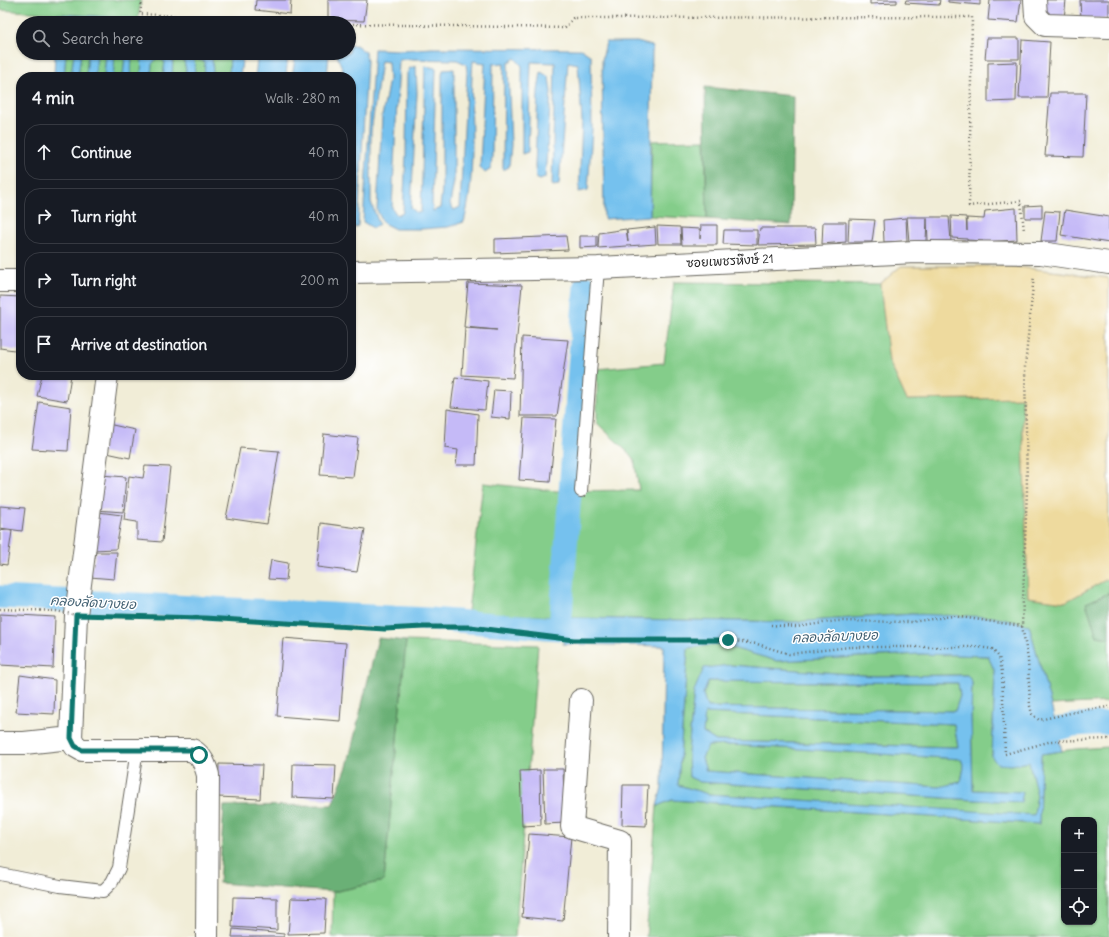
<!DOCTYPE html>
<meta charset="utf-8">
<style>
body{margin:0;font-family:Delius,"Playpen Sans Thai",sans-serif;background:#20242c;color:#f1f3f6}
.controls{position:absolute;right:12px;bottom:12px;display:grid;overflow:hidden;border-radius:8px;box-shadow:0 1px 3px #0004}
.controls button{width:36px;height:36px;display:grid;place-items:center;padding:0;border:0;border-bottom:1px solid #363941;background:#171b24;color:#f1f3f6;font:20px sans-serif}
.stop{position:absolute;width:12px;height:12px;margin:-9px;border:3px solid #0f766e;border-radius:50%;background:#fff}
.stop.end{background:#0f766e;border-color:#fff;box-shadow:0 1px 4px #0008}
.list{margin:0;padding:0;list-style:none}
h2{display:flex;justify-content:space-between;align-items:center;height:52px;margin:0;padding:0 16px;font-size:17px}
h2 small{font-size:13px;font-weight:400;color:#9ea1a6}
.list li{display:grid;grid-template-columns:26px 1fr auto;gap:12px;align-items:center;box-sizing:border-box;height:56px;margin:0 8px 8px;padding:0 8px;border:1px solid #363941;border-radius:16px}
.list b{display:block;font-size:15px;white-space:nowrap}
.list em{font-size:13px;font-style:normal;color:#9ea1a6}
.icon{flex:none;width:22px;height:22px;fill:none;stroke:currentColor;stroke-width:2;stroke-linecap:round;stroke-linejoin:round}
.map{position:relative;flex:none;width:1109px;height:937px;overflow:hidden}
.search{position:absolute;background:#171b24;box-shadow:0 1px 3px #0004;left:16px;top:16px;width:340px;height:44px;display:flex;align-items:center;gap:10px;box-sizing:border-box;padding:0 14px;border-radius:22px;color:#9ea1a6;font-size:15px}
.panel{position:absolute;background:#171b24;box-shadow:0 1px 3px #0004;left:16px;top:72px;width:340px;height:308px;border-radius:16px}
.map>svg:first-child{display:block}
.green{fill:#84cd8a;stroke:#507453;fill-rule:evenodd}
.forest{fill:#6bb076;stroke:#446649}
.sand{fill:#eeda9e;stroke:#857b5d}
.water{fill:#74c1ee;stroke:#486e85;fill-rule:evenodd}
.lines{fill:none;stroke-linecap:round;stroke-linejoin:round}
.canal{stroke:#74c1ee;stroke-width:23}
.building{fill:#c5baf7}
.service-casing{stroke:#67655d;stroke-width:14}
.minor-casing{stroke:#67655d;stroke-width:24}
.path{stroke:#67655d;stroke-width:2.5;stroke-dasharray:1 3;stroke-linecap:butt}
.service{stroke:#fff;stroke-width:12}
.minor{stroke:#fff;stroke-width:22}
.path-bridge{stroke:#67655d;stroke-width:2.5;stroke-dasharray:1 3;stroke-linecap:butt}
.route{stroke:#0f766e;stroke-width:5}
.labels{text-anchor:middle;stroke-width:3;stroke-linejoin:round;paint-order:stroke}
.street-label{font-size:12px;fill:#1c1c1c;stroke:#fff}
.water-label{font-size:13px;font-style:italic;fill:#3f5e70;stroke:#fff}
</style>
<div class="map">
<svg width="1109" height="937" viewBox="0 0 1109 937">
<rect width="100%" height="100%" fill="#fff"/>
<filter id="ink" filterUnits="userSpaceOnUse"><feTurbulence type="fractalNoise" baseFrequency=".025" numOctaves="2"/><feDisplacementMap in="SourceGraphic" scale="8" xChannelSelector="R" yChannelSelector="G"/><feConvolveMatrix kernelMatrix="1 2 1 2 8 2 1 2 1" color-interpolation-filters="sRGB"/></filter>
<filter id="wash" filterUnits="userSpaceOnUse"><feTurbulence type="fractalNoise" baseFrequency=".012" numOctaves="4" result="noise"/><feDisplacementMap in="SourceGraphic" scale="16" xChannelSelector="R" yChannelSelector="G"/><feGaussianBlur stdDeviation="0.9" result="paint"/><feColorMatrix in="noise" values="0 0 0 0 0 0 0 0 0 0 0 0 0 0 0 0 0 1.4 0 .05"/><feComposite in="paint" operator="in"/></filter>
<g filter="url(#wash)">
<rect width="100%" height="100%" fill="#f1edd7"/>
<path class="green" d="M0,0H141L138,19L0,10Z
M66,53H74L71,77H64Z
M81,53H88L86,77H78Z
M97,53H106L104,77H95Z
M132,53L142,55L141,77H131Z
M212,53H230L229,77H213Z
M115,54L125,55L123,77H113Z
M173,56H183L186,70L185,77H172Z
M158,57L165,62L163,77H151L152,64Z
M193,57L205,62L204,77H195Z
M705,140L707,219L650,216L652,141Z
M674,282L880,284L889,361L907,400L1022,398L1028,597L1065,602L1109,578V593L1086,603L1097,636L1109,638V702L1051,705L1029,625L912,614L794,622L574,618L468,612L483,483L556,491L639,490L634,458L597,423V369L664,363Z
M406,641L538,645L515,937H332L333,892L384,881Z
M719,644L777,661L921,654L988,656L995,672L992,757L1011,765L1029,762L1037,795L1034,816L708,794L678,785L688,648ZM730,665L875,676L967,675L972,682L971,715L973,790L1022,792L1021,801L975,800L700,782L689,777L688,753L694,691Z
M708,681L958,683L960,696L955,711L707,707L703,694Z
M705,713L954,724L958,747L716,741L703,733Z
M732,745L961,759L964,767L961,782L939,787L706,771L702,758L708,746Z
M1109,747V937H646L657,806L672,800L1039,824L1041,754L1075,749ZM1064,820H1094V922H1064Z"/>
<path class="forest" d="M705,87L793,96L791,225L707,219Z
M1109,593V638L1097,636L1086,603Z
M378,638L406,641L384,881L333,892L219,883L224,806L332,805L347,767Z"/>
<path class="sand" d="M901,266H1011L1109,278V578L1065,602L1028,597L1022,398L907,400L889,361L880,284Z"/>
<path class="water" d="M58,14L209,23H57Z
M606,42H637L652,46L650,216L604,219L602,60Z
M356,45L365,52L367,60L358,226L351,229V77H343V70L337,56L339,53H349V46Z
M432,48L581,49L591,56L592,129L588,190L579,192L582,121L578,64L568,62L559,185L552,186L555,63L531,62L528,152L522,154V66L515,58L508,63L511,145L509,167L503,170L504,63L493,64L492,157L491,169L485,173L480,167L485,63L473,61C468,114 478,170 464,222L448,227L421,229H395L383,223L377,210L382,117L389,79L388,62L381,61L371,132V202L379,224L373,228L363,222L374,49L402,50ZM408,59L457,60L466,64L467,72L460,207L454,210L450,204L454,181V69L443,70L442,75V188L440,208L433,211L432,204L436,68L425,66L421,212L417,213L411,208L417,93L416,66L410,68L407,73L406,155L403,212L397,215L392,208L399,60Z
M55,53H66L64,77H54Z
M74,53H81L78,77H71Z
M88,53H97L95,77H86Z
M106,53H132L131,77H123L125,55L115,54L113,77H104Z
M135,53H212L213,77H204L205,62L194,57L195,77H185L186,70L183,56H173L172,77H163L165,62L158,57L152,64L151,77H141L142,55Z
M230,53H243L240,77H229Z
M258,53H288L286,77H255Z
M296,53L329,54L327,77H292Z
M541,72L549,77L551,92L545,178L540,180L536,178L535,166L538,91Z
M912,614L993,617L1029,625L1051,705L1062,751L1041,754L1039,824L672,800L657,806L662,787L664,646L563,644L568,618L794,622ZM719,644L777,661L921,654L988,656L995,672L992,757L997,764L1011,765L1029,762L1037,795L1034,815L708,794L678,785L688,648Z
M730,665L875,676L967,675L972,682L971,715L973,790L1023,792L1021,802L975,800L700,782L689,777L688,753L694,691L704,668ZM708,681L958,683L960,696L955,711L707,707L703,694ZM705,713L954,724L958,747H950L716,741L703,733ZM732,745L961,759L964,767L961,782L939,787L706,771L702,758L708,746Z"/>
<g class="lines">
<path class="canal" d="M0,597L429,619L560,629L597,630
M560,629L585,286
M1026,731L1038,734L1073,725L1109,723"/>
</g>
<g id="blocks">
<path class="building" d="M256,0H291L290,14L255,10Z
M328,0H367L364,21L328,20Z
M870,0H897V3L870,4Z
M906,0H940L939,5L905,3Z
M948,0H980V5L948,2Z
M990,0H1021L1018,22L988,20Z
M1045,0H1066L1064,19L1045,20Z
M1080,0H1109V18L1081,19Z
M987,38H1019V59H985Z
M1022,40L1050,42L1047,98H1019Z
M1017,62L1016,101L988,102V63Z
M1050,93H1086L1083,157L1045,156Z
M1042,205V218H1025V206Z
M1016,208L1017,240L983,242V241L967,240V239L952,238L951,216L966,217L967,231V218L984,219L985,211Z
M1065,210L1109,217V243L1061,235Z
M1045,211L1060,212L1057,241H1041Z
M907,217H949L951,241H928L927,219L926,241L909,242Z
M906,218L907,241L884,242L883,220Z
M849,219L875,220L872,242H848Z
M823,222H846V242L822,244Z
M701,225H717V245H682L681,228L700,229V239Z
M657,226L680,227L681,244H658Z
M655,227L656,244L598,248L599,233L626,229L628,242L627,230Z
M760,228H815L816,244L758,245Z
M724,230H757V245L723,244Z
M566,236L568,250L495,253V239Z
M580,236H597V247L580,248Z
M468,283L522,285L513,378L462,375L465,328L497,330L464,327Z
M0,296L21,297V351L0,348Z
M522,337L568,340L557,416H520Z
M42,375H71L67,401L37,396Z
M455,377L488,381L485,410L451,407Z
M494,390L511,391L510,419L491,417Z
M39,402L71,407L68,451L32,449Z
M447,409L478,414L476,465H456L458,450L445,448Z
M524,418L556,419L550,482L519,480Z
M108,424L135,430L130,458L102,452Z
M324,434L358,438L353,477L320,475Z
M240,448L279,451L267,524L226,518Z
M145,466L170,467L162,542L137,540V522L124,520L129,476L143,478Z
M101,475L126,477L123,512L96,510Z
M0,506L25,508L22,531L0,528Z
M98,512L122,515L116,549L93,550Z
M321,523L365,529L357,572L317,567Z
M0,529L12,531L7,565L0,564Z
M96,552H117L114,579L90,577Z
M271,560L288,563L286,580L268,579Z
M0,614L55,617L53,668L0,665Z
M283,638L346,643L340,721L277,716Z
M20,675L55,680L54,714L16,712Z
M219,764L262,765L260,799L218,797Z
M293,764L336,765L334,799L292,797Z
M543,769H563L565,823L545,824Z
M540,770L541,825L522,826L520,771Z
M623,785H648L646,826L622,825Z
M529,834L571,837L563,921L522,917Z
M233,897L277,898V930L232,927Z
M291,898L326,899L324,933L288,934Z
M233,929L284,934V937H232Z"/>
</g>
</g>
<g filter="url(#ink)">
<use href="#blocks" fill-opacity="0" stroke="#67655d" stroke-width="1"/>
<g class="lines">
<g class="service-casing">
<path id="service" d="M581,491L598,268
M0,874L60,886L103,891L112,882L119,868L137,750"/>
</g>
<g class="minor-casing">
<path id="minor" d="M1035,0L1036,16L1045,25L1109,27
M351,272L598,268L915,252L1041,253L1109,263
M0,281H21
M107,375L76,615L71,738L75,746L82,750H192C202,756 205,764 208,775L207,937
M581,700L572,827L620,841L619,937
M0,743H24L71,738"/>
</g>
<path class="path" d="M142,0L140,14L295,23
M349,24L565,28L573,18L972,17L969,206L1021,201L1024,231
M1034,275L1025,367L1027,490L1022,626L1028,659L1030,706L1032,714L1039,720L1084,710L1109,707
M771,625L796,627L837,621L911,622L953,616L1022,626"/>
<use href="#service" class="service"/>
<use href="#minor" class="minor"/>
<path class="path-bridge" d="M0,609L56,611L76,615L205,618L385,629L423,627H470L574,640H728L757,644L789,654L850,647H978L992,649L999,657L1002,672L1005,754L1052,741L1109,739"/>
</g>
</g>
<g class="lines" filter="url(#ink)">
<path class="route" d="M199,755L192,750H82L75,746L71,738L76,615L205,618L385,629L423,627H470L574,640H728"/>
</g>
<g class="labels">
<g class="street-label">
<text transform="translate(730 261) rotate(-3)" y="4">ซอยเพชรหึงษ์ 21</text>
</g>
<g class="water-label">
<text transform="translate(93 602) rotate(3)" y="5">คลองลัดบางยอ</text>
<text transform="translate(835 636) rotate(-2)" y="5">คลองลัดบางยอ</text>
</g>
</g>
</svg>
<div class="controls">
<button>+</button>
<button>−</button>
<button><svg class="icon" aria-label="locate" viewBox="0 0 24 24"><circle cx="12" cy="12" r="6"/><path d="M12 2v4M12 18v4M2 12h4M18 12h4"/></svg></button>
</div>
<div class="stop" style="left:199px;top:755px"></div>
<div class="stop end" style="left:728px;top:640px"></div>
<div class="search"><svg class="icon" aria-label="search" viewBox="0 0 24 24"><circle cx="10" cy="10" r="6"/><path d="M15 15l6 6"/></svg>Search here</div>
<section class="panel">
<h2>4 min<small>Walk · 280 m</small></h2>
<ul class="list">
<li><svg class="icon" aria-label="ahead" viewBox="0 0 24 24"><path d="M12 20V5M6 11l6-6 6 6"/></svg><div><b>Continue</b></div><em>40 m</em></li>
<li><svg class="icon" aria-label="right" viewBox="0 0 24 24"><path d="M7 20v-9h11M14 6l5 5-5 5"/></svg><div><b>Turn right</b></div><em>40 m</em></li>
<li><svg class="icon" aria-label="right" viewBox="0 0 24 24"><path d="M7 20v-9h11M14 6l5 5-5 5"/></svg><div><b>Turn right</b></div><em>200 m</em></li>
<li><svg class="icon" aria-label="arrive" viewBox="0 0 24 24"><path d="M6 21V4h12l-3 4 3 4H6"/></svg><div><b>Arrive at destination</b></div></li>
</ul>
</section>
</div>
